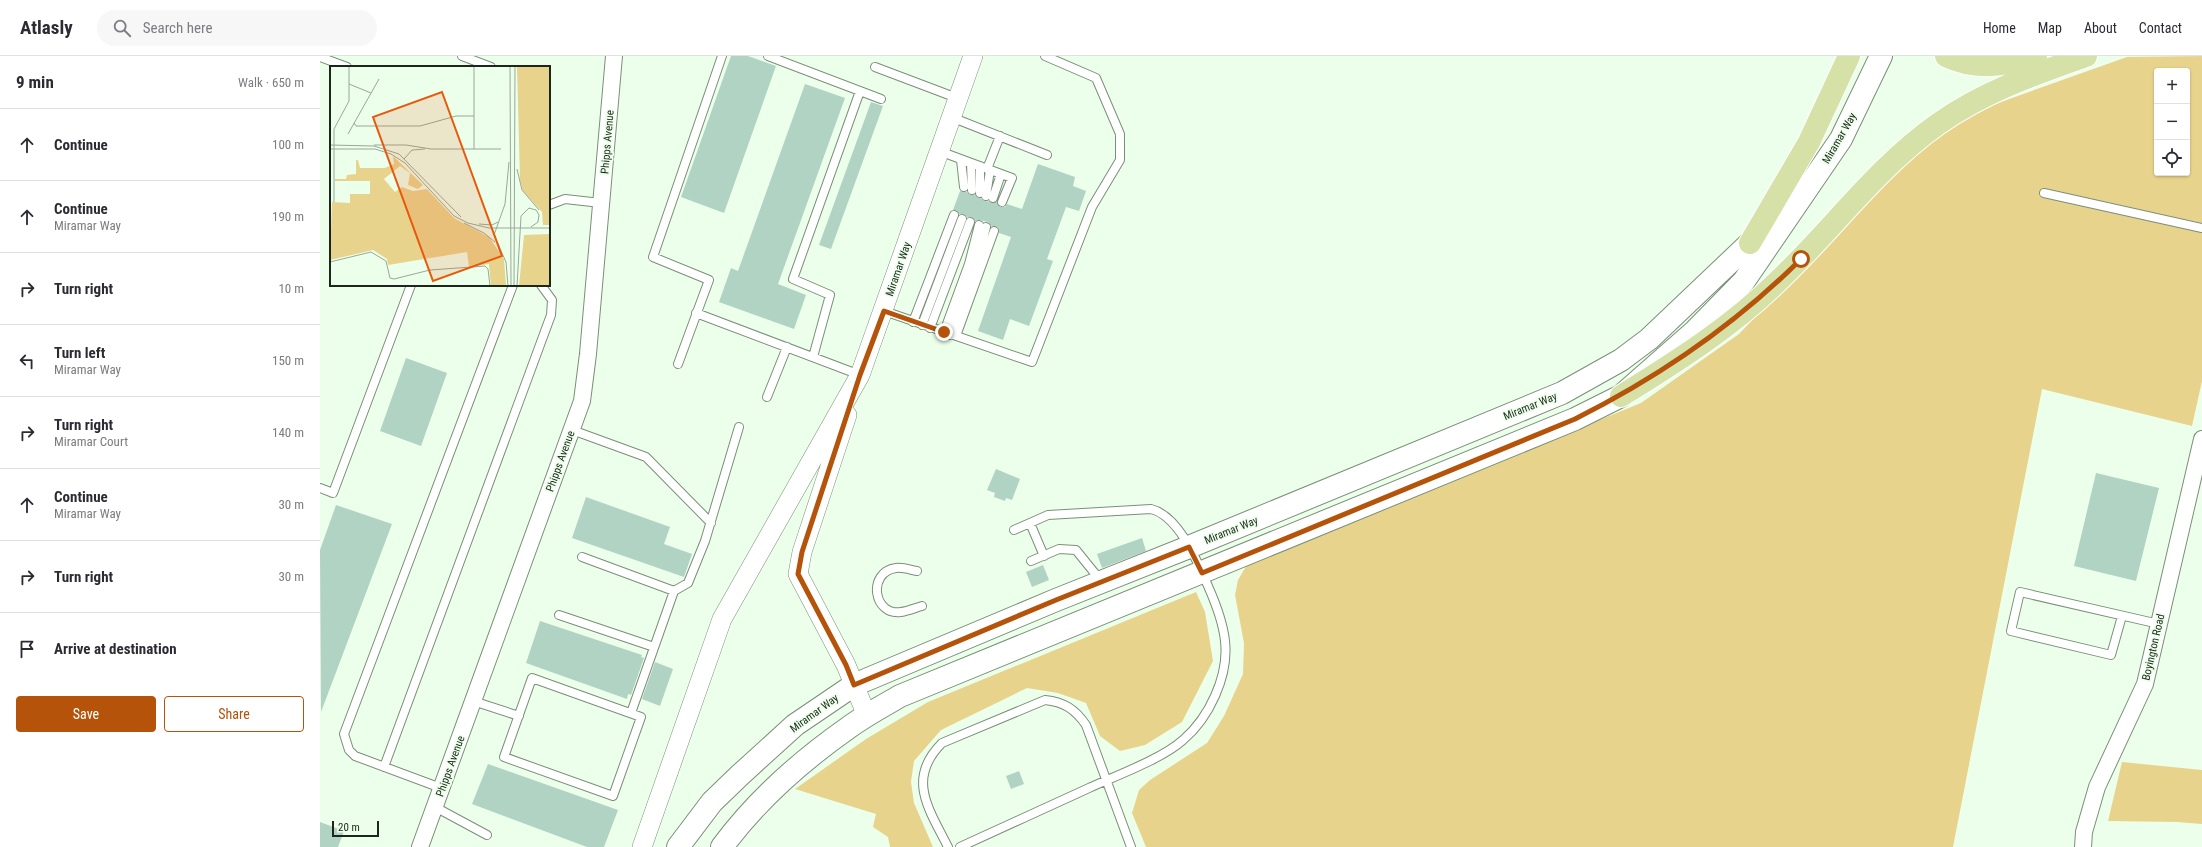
<!DOCTYPE html>
<meta charset="utf-8">
<style>
body{margin:0;font-family:"Roboto Condensed",sans-serif;background:#f7f7f7;color:#2b2b33}
.controls{position:absolute;right:12px;top:12px;display:grid;overflow:hidden;border-radius:4px;box-shadow:0 1px 3px #0004}
.controls button{width:36px;height:36px;display:grid;place-items:center;padding:0;border:0;border-bottom:1px solid #e1e1e2;background:#fff;color:#2b2b33;font:20px sans-serif}
.scale{position:absolute;left:12px;bottom:10px;width:47px;box-sizing:border-box;padding-left:4px;border:2px solid #1d251c;border-top:0;font-size:11px;line-height:14px;white-space:nowrap;color:#1d251c;-webkit-text-stroke:3px #ecffea;paint-order:stroke}
.stop{position:absolute;width:12px;height:12px;margin:-9px;border:3px solid #b45309;border-radius:50%;background:#fff}
.stop.end{background:#b45309;border-color:#fff;box-shadow:0 1px 4px #0008}
.list{margin:0;padding:0;list-style:none}
h2{display:flex;justify-content:space-between;align-items:center;height:52px;margin:0;padding:0 16px;font-size:17px}
h2 small{font-size:13px;font-weight:400;color:#7c7c81}
.list li{display:grid;grid-template-columns:26px 1fr auto;gap:12px;align-items:center;box-sizing:border-box;height:72px;padding:0 16px;border-top:1px solid #e1e1e2}
.list b{display:block;font-size:15px;white-space:nowrap}
.list p{margin:0;font-size:13px;white-space:nowrap;color:#7c7c81}
.list em{font-size:13px;font-style:normal;color:#7c7c81}
.actions{display:flex;gap:8px;padding:12px 16px}
.actions a{flex:1;padding:9px 0;border:1px solid #b45309;border-radius:4px;text-align:center;font-size:14px;color:#b45309}
.actions .main{background:#b45309;color:#fff}
.icon{flex:none;width:22px;height:22px;fill:none;stroke:currentColor;stroke-width:2;stroke-linecap:round;stroke-linejoin:round}
.map{position:relative;flex:none;width:1882px;height:791px;overflow:hidden}
header{display:flex;align-items:center;gap:24px;box-sizing:border-box;height:56px;padding:0 20px;background:#fff;border-bottom:1px solid #e1e1e2}
header strong{font-size:19px}
nav{display:flex;gap:22px;margin-inline-start:auto;font-size:14px}
.search{width:280px;height:36px;background:#f7f7f7;display:flex;align-items:center;gap:10px;box-sizing:border-box;padding:0 14px;border-radius:22px;color:#7c7c81;font-size:15px}
main{display:flex}
aside{flex:1;background:#fff}
.map>svg:first-child{display:block}
.green{fill:#e8d38c;fill-rule:evenodd}
.building{fill:#b0d3c4}
.lines{fill:none;stroke-linecap:round;stroke-linejoin:round}
.service-casing{stroke:#7a8f78;stroke-width:10}
.minor-casing{stroke:#7a8f78;stroke-width:18}
.tertiary-casing{stroke:#7a8f78;stroke-width:20}
.secondary-casing{stroke:#7a8f78;stroke-width:24}
.primary-casing{stroke:#fff;stroke-width:24}
.service{stroke:#fff;stroke-width:8}
.minor{stroke:#fff;stroke-width:16}
.tertiary{stroke:#fff;stroke-width:19}
.secondary{stroke:#fff;stroke-width:22}
.primary{stroke:#d6e1a7;stroke-width:22}
.route{stroke:#b45309;stroke-width:5}
.labels{text-anchor:middle;stroke-width:3.5;stroke-linejoin:round;paint-order:stroke}
.street-label{font-size:11px;fill:#1d251c;stroke:#ecffea}
.inset-road{fill:none;stroke:#99a898;stroke-width:1}
.view{fill:#e8590c;fill-opacity:0.15;stroke:#e8590c;stroke-width:2}
.inset-edge{fill:none;stroke:#1d251c;stroke-width:2}
</style>
<header>
<strong>Atlasly</strong>
<div class="search"><svg class="icon" aria-label="search" viewBox="0 0 24 24"><circle cx="10" cy="10" r="6"/><path d="M15 15l6 6"/></svg>Search here</div>
<nav><a>Home</a><a>Map</a><a>About</a><a>Contact</a></nav>
</header>
<main>
<aside>
<h2>9 min<small>Walk · 650 m</small></h2>
<ul class="list">
<li><svg class="icon" aria-label="ahead" viewBox="0 0 24 24"><path d="M12 20V5M6 11l6-6 6 6"/></svg><div><b>Continue</b></div><em>100 m</em></li>
<li><svg class="icon" aria-label="ahead" viewBox="0 0 24 24"><path d="M12 20V5M6 11l6-6 6 6"/></svg><div><b>Continue</b><p>Miramar Way</p></div><em>190 m</em></li>
<li><svg class="icon" aria-label="right" viewBox="0 0 24 24"><path d="M7 20v-9h11M14 6l5 5-5 5"/></svg><div><b>Turn right</b></div><em>10 m</em></li>
<li><svg class="icon" aria-label="left" viewBox="0 0 24 24"><path d="M17 20v-9H6M10 6l-5 5 5 5"/></svg><div><b>Turn left</b><p>Miramar Way</p></div><em>150 m</em></li>
<li><svg class="icon" aria-label="right" viewBox="0 0 24 24"><path d="M7 20v-9h11M14 6l5 5-5 5"/></svg><div><b>Turn right</b><p>Miramar Court</p></div><em>140 m</em></li>
<li><svg class="icon" aria-label="ahead" viewBox="0 0 24 24"><path d="M12 20V5M6 11l6-6 6 6"/></svg><div><b>Continue</b><p>Miramar Way</p></div><em>30 m</em></li>
<li><svg class="icon" aria-label="right" viewBox="0 0 24 24"><path d="M7 20v-9h11M14 6l5 5-5 5"/></svg><div><b>Turn right</b></div><em>30 m</em></li>
<li><svg class="icon" aria-label="arrive" viewBox="0 0 24 24"><path d="M6 21V4h12l-3 4 3 4H6"/></svg><div><b>Arrive at destination</b></div></li>
</ul>
<div class="actions"><a class="main">Save</a><a>Share</a></div>
</aside>
<div class="map">
<svg width="1882" height="791" viewBox="0 0 1882 791">
<rect width="100%" height="100%" fill="#ecffea"/>
<path class="green" d="M1882,0V325L1872,370L1722,333L1633,791H826L812,757L819,734L830,724L887,687L904,660L923,618L924,587L915,539L918,524L928,507L1321,347L1419,278L1570,119L1647,58L1807,1ZM1837,15H1867V117H1837Z
M876,536L885,556L893,605L862,666L825,689L800,695L780,680L766,647L738,637L707,632L621,674L594,705L591,726L594,747L613,791H570L568,781L553,771L556,758L475,733L546,683L608,646Z
M1802,706L1882,714V768L1857,766L1788,765Z"/>
<path class="building" d="M411,0H428L456,10L404,157L361,141Z
M485,28L525,42L458,228L486,239L474,273L399,246L411,212L418,215Z
M551,46L563,50L511,193L499,189Z
M718,108L755,121L753,130L766,135L759,155L746,151L727,203L733,205L709,270L690,263L683,284L658,275L691,181L679,177L678,171L671,170L668,166L660,164L655,165L652,161H647L644,158H639L636,154H633L640,135L647,136L650,139H655L665,145L677,146L680,151H685L687,148L702,153Z
M86,302L127,317L101,390L60,375Z
M676,413L700,423L692,444L686,442L685,445L674,441L675,437L667,434Z
M1776,417L1839,432L1816,525L1754,510Z
M266,441L350,471L344,488L372,498L364,521L252,482Z
M16,449L72,468L1,656L0,494Z
M822,482L826,495L782,512L777,498Z
M723,509L729,524L712,531L706,516Z
M220,565L322,599L321,601L324,602L311,639L308,638L307,643L206,607Z
M335,606L353,613L340,650L322,643Z
M168,708L298,754L284,791H267L152,748Z
M699,715L704,728L691,733L686,720Z
M0,766L24,775L18,791H0Z"/>
<g class="lines">
<g class="service-casing">
<path id="service" d="M142,0L171,11
M448,0L561,43
M0,1L27,11
M555,11L637,42
M631,61L727,99
M619,95L692,122L682,146
M641,104L644,131
M651,107L652,134
M660,110V137
M667,113L680,80
M1724,137L1882,172
M666,140L670,114
M673,142L681,118
M229,149L245,143L281,147
M564,255L712,306L772,151L800,104V78L776,22L725,0
M376,257L540,319
M593,266L634,159
M602,269L642,163
M610,272L650,166
M624,276L649,208L659,169
M630,279L656,210L666,171
M636,280L674,175
M493,301L510,239L473,223L540,35
M358,308L389,224L333,201L402,0
M447,341L467,291
M252,374L326,401L391,467
M0,432L13,437L91,229
M710,467L724,500
M262,501L354,535
M711,505L739,493L756,494L781,525
M597,515C591,514 583,511 576,512C547,516 553,560 581,556C588,555 595,552 602,550
M239,559L334,591
M1802,560L1791,599L1691,575L1700,536L1839,568
M212,622L321,661L293,740L184,701Z
M153,645L199,660
M311,657L354,535L368,527L385,485L419,371
M64,711L231,259L232,244L221,229
M121,732L35,700L29,694L24,678L193,229
M115,751L167,779
M628,791C609,753 586,723 622,687L725,644C744,646 755,653 766,669L811,791
M640,791C683,771 726,752 769,732C795,720 842,703 863,684C889,662 909,620 905,585C903,566 896,548 888,530C877,505 859,460 831,453L728,459L694,474"/>
</g>
<g class="minor-casing">
<path id="minor" d="M100,791L262,345L268,298L294,0
M1763,791L1764,776L1777,731L1825,628L1882,383"/>
</g>
<g class="tertiary-casing">
<path id="tertiary" d="M527,359L482,496L478,518L526,609L547,660
M322,791L402,563L540,319L653,0"/>
</g>
<g class="secondary-casing">
<path id="secondary" d="M358,791L392,746L420,719L475,669L534,629L736,544L869,491L1242,337L1301,304L1329,283L1430,187L1446,176
M402,791C436,745 481,705 528,672C544,660 563,650 580,640L1255,363L1301,340L1375,275L1424,225L1521,83L1561,0"/>
</g>
<g class="primary-casing">
<path id="primary" d="M1626,0C1657,15 1685,9 1716,0
M1430,187L1489,86L1529,0
M1301,340C1356,306 1413,270 1459,224C1513,173 1557,111 1618,68C1663,36 1715,18 1766,0"/>
</g>
<use href="#service" class="service"/>
<use href="#minor" class="minor"/>
<use href="#tertiary" class="tertiary"/>
<use href="#secondary" class="secondary"/>
<use href="#primary" class="primary"/>
</g>
<g class="lines">
<path class="route" d="M624,276L564,255L540,319L482,496L478,518L526,609L534,629L736,544L869,491L882,517L1255,363C1339,321 1415,269 1481,203"/>
</g>
<g class="labels">
<g class="street-label">
<text transform="translate(1519 82) rotate(-60)" y="4">Miramar Way</text>
<text transform="translate(287 86) rotate(-85)" y="4">Phipps Avenue</text>
<text transform="translate(578 213) rotate(-71)" y="4">Miramar Way</text>
<text transform="translate(1210 350) rotate(-22)" y="4">Miramar Way</text>
<text transform="translate(240 405) rotate(-70)" y="4">Phipps Avenue</text>
<text transform="translate(911 474) rotate(-22)" y="4">Miramar Way</text>
<text transform="translate(1833 591) rotate(-77)" y="4">Boyington Road</text>
<text transform="translate(494 657) rotate(-36)" y="4">Miramar Way</text>
<text transform="translate(130 710) rotate(-70)" y="4">Phipps Avenue</text>
</g>
</g>
<g transform="translate(10 10)">
<rect width="220" height="220" fill="#ecffea"/>
<path d="M187,0H220V159H213L212,146L193,125L190,114ZM63,90L93,119L88,123L78,119L80,107L70,100L54,113L65,126L72,121L83,125L97,123L124,152L159,171L174,193L176,220H161L159,198L139,201L137,186L58,199L57,193L43,184L0,194L2,136L20,137V128H40V115H5V113H16L17,109L26,108V94H28L30,102H55L64,98ZM220,168V220H189L194,169Z" fill="#e8d38c"/>
<path class="inset-road" d="M144,0V83M180,0L181,220M19,18L41,27M24,57L26,60H90L126,50H144M18,68L49,13M0,79L44,80L69,88L131,151M44,79H76L101,83H171M0,83H45L61,88L75,97L124,150L138,157L159,162H220M74,93L82,84L95,83M187,103L192,124L209,144M4,136V63L19,35V0M134,157L154,167L165,176M149,158L162,159L168,156M0,196L41,186L56,195L60,212L64,213L100,204L155,200L158,203L160,220M178,220L176,196L164,169L175,138L179,96M184,220L185,0M187,220L191,150L199,142L206,144L209,149L208,156L201,161"/>
<path class="view" d="M112,26L172,190L103,215L43,51Z"/>
<rect width="220" height="220" class="inset-edge"/>
</g>
</svg>
<div class="controls">
<button>+</button>
<button>−</button>
<button><svg class="icon" aria-label="locate" viewBox="0 0 24 24"><circle cx="12" cy="12" r="6"/><path d="M12 2v4M12 18v4M2 12h4M18 12h4"/></svg></button>
</div>
<div class="scale">20 m</div>
<div class="stop" style="left:1481px;top:203px"></div>
<div class="stop end" style="left:624px;top:276px"></div>
</div>
</main>
